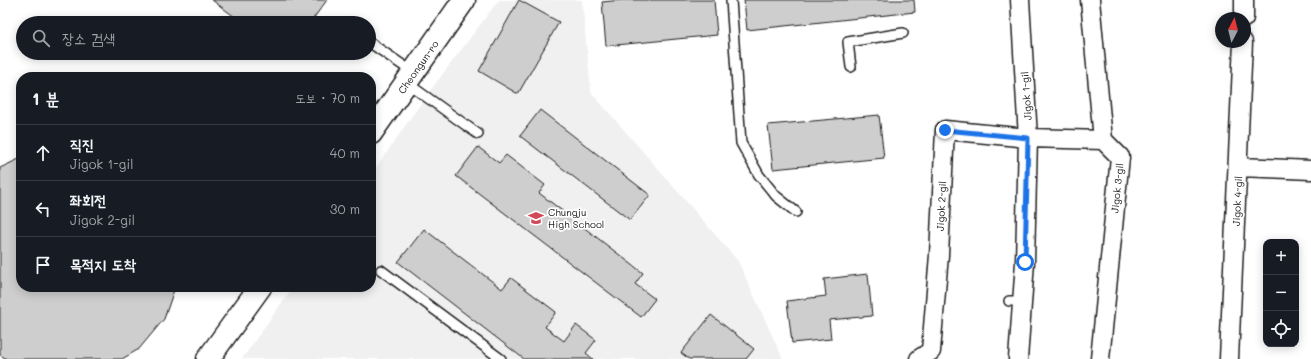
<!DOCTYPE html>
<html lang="ko">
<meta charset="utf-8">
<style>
body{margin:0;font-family:Mali,"Poor Story",sans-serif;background:#242831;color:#f1f3f6}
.controls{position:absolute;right:12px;bottom:12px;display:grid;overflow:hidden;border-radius:8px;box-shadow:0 2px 10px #0003}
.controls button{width:36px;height:36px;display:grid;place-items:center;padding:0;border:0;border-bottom:1px solid #363941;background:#171b24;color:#f1f3f6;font:20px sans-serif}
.compass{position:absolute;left:1215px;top:12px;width:36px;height:36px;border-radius:50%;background:#171b24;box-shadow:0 2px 10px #0003;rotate:7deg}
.stop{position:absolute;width:12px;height:12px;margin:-9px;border:3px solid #1a73e8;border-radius:50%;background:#fff}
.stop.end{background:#1a73e8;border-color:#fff;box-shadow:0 1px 4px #0008}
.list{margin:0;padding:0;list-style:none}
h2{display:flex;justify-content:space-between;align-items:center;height:52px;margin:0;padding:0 16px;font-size:17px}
h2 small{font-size:13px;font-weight:400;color:#9ea1a6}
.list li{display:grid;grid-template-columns:26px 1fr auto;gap:12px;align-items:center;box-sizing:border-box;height:56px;padding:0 16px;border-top:1px solid #363941}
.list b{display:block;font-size:15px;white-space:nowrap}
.list p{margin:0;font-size:13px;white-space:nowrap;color:#9ea1a6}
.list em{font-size:13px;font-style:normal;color:#9ea1a6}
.icon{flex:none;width:22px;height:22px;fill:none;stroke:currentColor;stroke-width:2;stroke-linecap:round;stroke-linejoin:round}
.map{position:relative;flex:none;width:1311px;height:359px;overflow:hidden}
.search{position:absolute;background:#171b24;box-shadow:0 2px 10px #0003;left:16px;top:16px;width:360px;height:44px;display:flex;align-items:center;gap:10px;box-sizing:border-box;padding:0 14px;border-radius:22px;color:#9ea1a6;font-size:15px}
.panel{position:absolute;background:#171b24;box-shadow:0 2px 10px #0003;left:16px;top:72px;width:360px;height:220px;border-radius:16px}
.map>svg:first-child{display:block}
.built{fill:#f0f0f0}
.building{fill:#cecece;stroke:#1c1c1c}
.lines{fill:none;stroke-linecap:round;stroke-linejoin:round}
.service-casing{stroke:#1c1c1c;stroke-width:12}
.minor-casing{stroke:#1c1c1c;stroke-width:21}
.tertiary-casing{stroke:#1c1c1c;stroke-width:25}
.service{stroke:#fff;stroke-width:9}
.minor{stroke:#fff;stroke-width:18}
.tertiary{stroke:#fff;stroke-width:22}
.route{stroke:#1a73e8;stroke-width:5}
.labels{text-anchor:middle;stroke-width:3.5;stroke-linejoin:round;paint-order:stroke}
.street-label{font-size:10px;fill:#1c1c1c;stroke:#fff}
.poi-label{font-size:10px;fill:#1c1c1c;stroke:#fff;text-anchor:start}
</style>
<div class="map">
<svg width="1311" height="359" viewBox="0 0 1311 359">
<rect width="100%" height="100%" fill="#fff"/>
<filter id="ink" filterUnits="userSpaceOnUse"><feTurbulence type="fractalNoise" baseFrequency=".025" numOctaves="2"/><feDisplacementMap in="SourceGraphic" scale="8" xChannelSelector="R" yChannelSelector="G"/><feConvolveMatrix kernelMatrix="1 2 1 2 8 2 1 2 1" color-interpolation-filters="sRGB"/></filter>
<g filter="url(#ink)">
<path class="built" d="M499,0H582L591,92L738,261L783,359H242L293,287H371V175L426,96Z"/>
<path class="building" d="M212,0H327L310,23H243Z
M519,0L559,22L518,94L479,71Z
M622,0H714L717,35L606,46L602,2Z
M744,0H914L915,12L747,30Z
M540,110L650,195L630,220L520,136Z
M879,115L884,158L773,169L768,125Z
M478,147L499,163L506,155L545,185L539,193L643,273L635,284L655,299L641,317L456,176Z
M21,158V287H175L164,319L139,349L122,359H7L0,355V168Z
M424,229L502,289L511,278L556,312L545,327L564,341L576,325L596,340L586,353L593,359H524L398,262Z
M868,274L872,316L829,320L831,339L792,343L787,301L826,296L824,279Z
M711,315L754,349L746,359H689L681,353Z"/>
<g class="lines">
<g class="service-casing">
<path id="service" d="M731,0L741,143L759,175L776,196L796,212
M369,42L414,73
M851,67L848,42L903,33
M407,83L478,134
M381,270L501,359
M1009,301H1022"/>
</g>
<g class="minor-casing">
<path id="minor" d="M1090,0L1103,140L1120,157L1100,359
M1244,18V0
M1238,167L1311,170
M919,359L931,351L939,255L945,130L1028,138L1103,140
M1018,359L1025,262L1028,138L1020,0
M1229,359L1243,42"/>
</g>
<g class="tertiary-casing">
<path id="tertiary" d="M371,133L464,0
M208,359L260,287"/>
</g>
<use href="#service" class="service"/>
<use href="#minor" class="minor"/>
<use href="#tertiary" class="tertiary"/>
</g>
</g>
<g class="lines" filter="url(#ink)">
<path class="route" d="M945,130L1028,138L1025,262"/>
</g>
<defs>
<g id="school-bare" transform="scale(1.2)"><path d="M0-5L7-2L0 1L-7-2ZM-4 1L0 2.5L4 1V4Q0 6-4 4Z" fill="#d1495b" stroke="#fff" stroke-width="2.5" paint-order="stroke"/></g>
</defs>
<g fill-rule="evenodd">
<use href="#school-bare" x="536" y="218"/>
</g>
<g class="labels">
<g class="street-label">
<text transform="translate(418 67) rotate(-55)" y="4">Cheongun-ro</text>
<text transform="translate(1026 96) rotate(-94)" y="4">Jigok 1-gil</text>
<text transform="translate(1117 188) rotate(-84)" y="4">Jigok 3-gil</text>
<text transform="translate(1237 201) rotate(-87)" y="4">Jigok 4-gil</text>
<text transform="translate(941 206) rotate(-87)" y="4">Jigok 2-gil</text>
</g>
<g class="poi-label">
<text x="548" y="216">Chungju<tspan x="548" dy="12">High School</tspan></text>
</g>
</g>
</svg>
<div class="controls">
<button>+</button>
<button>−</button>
<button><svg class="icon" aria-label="locate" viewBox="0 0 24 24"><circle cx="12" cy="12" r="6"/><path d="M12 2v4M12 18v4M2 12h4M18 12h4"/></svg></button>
</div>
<svg class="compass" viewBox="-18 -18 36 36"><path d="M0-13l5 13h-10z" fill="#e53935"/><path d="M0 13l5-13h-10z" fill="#9ea1a6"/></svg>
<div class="stop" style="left:1025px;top:262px"></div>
<div class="stop end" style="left:945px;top:130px"></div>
<div class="search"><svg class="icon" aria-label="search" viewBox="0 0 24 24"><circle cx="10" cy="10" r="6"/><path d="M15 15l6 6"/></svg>장소 검색</div>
<section class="panel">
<h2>1 분<small>도보 · 70 m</small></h2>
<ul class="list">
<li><svg class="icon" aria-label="ahead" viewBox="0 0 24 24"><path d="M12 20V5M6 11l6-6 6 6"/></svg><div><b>직진</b><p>Jigok 1-gil</p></div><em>40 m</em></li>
<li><svg class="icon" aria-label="left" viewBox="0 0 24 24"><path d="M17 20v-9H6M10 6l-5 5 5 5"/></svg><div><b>좌회전</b><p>Jigok 2-gil</p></div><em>30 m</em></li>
<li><svg class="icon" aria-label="arrive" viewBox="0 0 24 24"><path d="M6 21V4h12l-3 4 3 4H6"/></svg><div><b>목적지 도착</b></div></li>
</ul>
</section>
</div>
